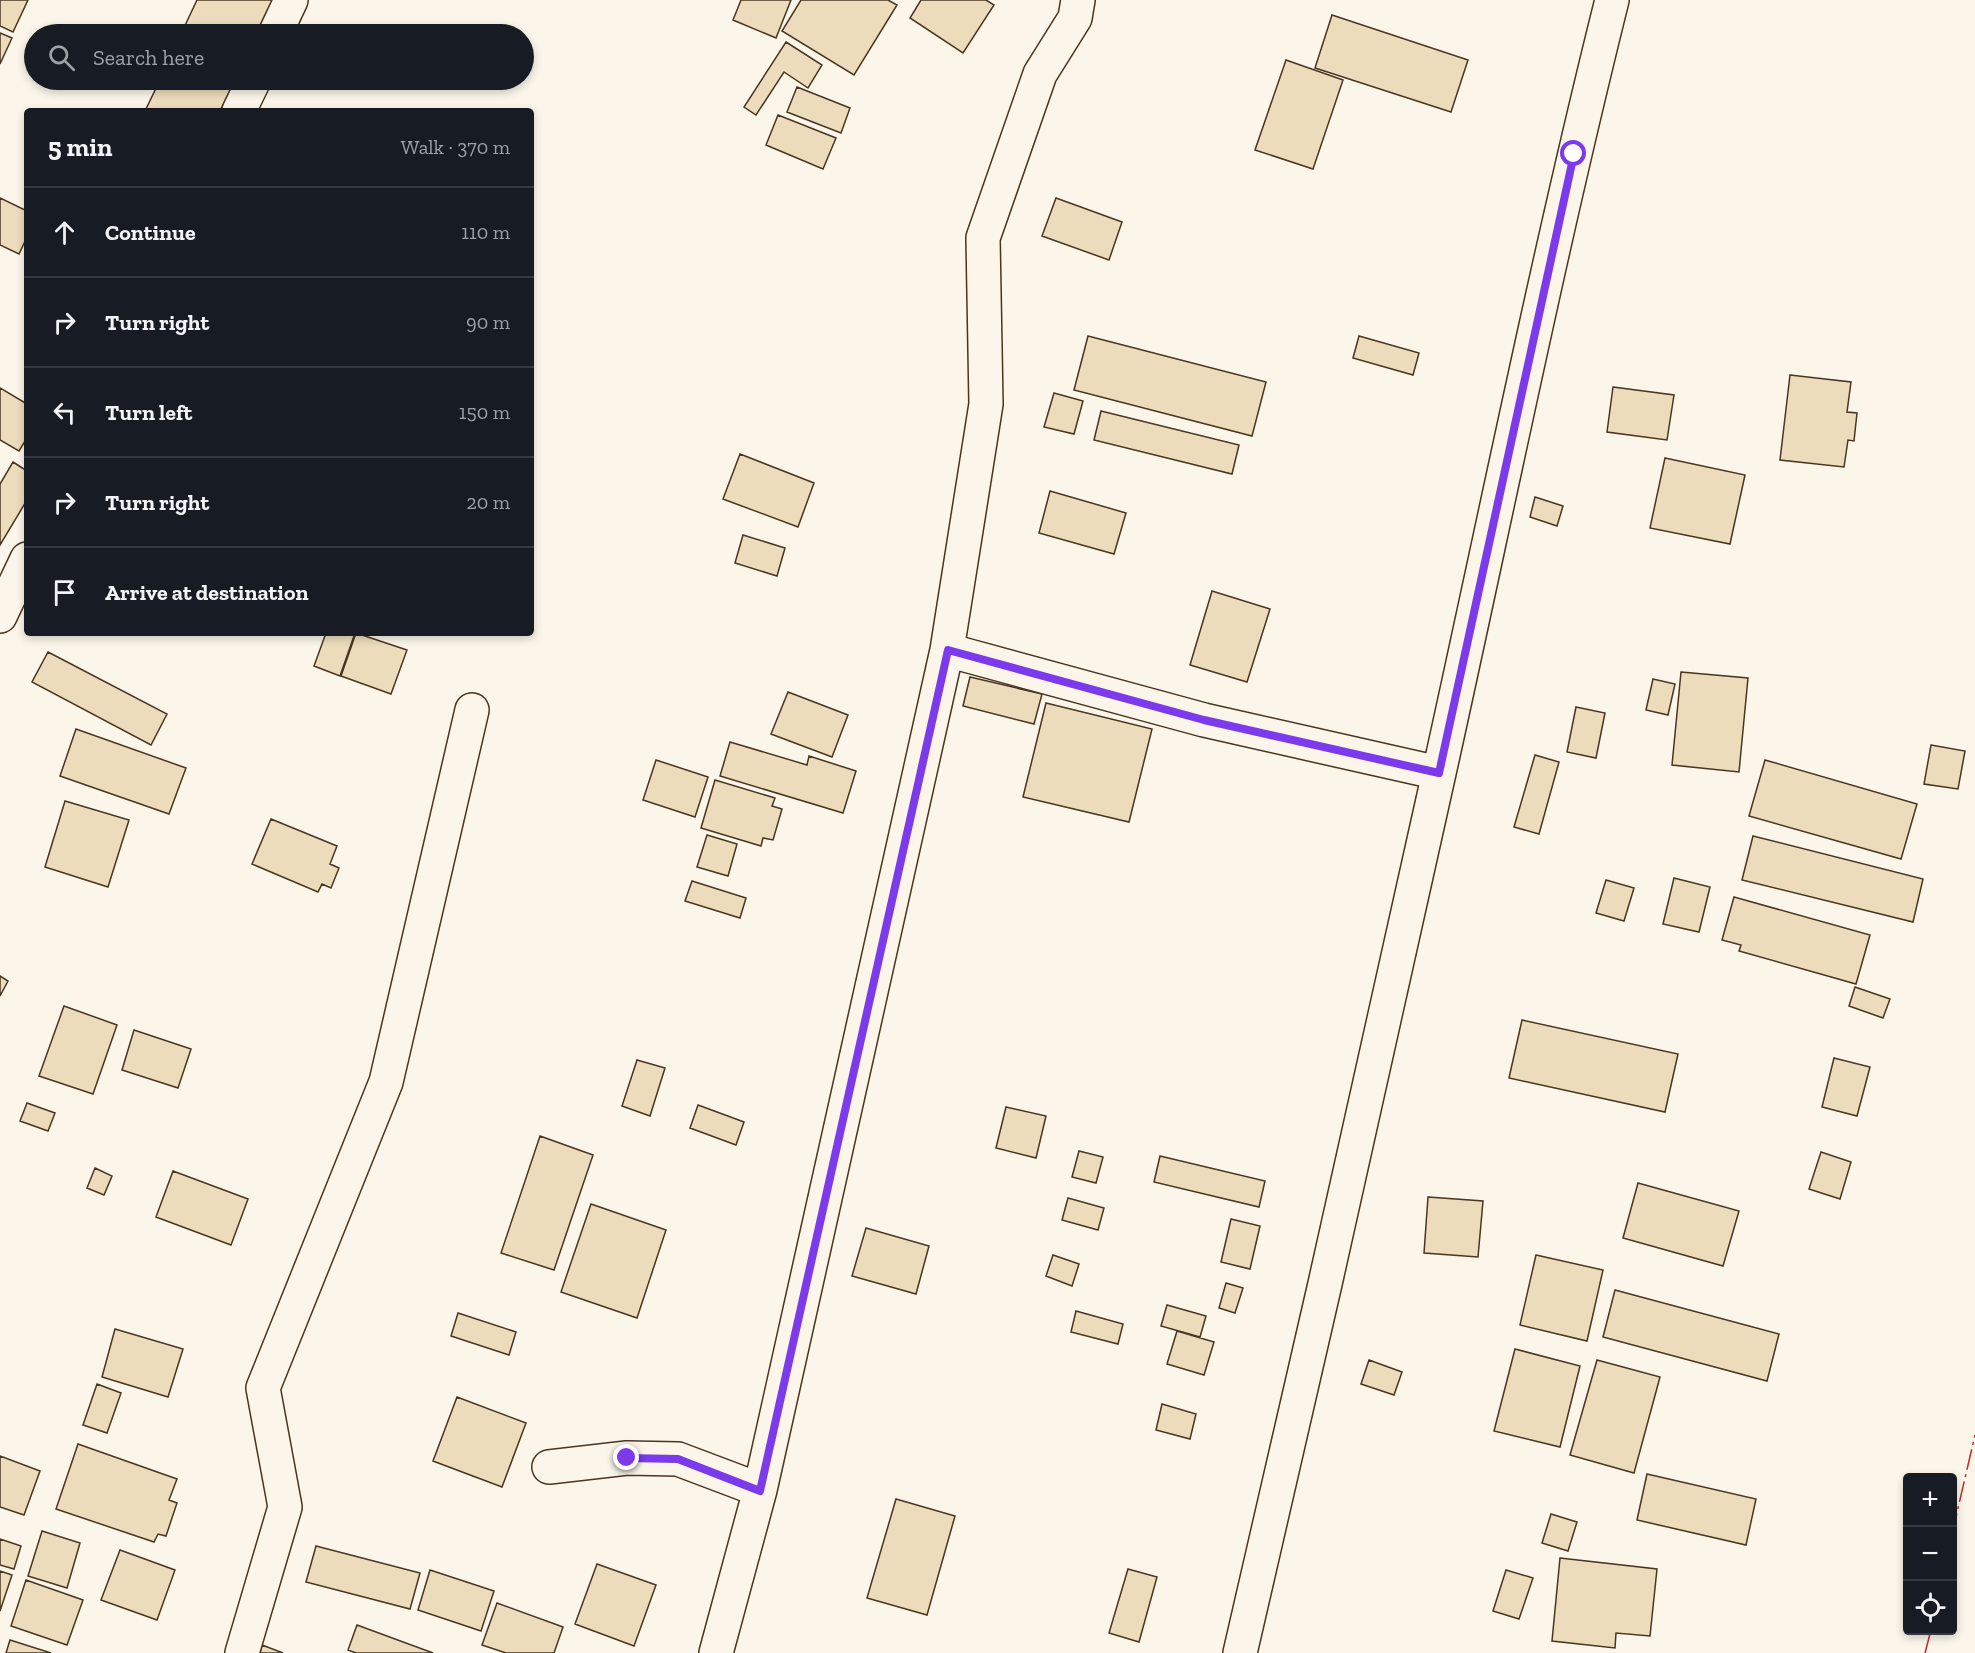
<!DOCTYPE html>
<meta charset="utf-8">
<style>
body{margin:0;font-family:"Zilla Slab",serif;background:#242831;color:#f1f3f6}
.controls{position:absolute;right:18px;bottom:18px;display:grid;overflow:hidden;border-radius:6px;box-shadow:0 3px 9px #0003}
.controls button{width:54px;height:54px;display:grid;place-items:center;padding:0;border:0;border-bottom:2px solid #363941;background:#171b24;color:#f1f3f6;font:30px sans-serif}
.stop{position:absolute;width:18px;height:18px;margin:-14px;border:4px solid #7c3aed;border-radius:50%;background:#fff}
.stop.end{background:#7c3aed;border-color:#fff;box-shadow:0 2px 6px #0008}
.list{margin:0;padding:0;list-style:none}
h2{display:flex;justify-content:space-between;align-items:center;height:78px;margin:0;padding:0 24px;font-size:26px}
h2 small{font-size:20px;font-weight:400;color:#9ea1a6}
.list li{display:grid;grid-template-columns:39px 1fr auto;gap:18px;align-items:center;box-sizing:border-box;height:90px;padding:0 24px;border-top:2px solid #363941}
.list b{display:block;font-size:22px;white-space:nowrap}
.list em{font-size:20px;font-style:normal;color:#9ea1a6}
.icon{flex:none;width:33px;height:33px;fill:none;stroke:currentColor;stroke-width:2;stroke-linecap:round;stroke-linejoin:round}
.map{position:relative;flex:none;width:1975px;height:1653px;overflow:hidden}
.search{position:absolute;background:#171b24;box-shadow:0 3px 9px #0003;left:24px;top:24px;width:510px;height:66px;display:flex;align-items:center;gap:15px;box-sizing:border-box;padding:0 21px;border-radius:33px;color:#9ea1a6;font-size:22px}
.panel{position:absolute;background:#171b24;box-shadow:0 3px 9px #0003;left:24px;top:108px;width:510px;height:528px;border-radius:6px}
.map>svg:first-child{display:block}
.building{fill:#ecdcbc;stroke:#4a3520;stroke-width:1.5}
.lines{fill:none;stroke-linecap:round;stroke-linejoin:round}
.minor-casing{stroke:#4a3520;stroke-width:36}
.minor{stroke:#fbf6e9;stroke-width:33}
.power{stroke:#c62828;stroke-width:1.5;stroke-dasharray:21 4.5 3 4.5;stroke-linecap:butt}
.route{stroke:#7c3aed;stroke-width:8}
</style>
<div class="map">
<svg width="1975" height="1653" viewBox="0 0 1975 1653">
<rect width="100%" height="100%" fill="#fbf6e9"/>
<path class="building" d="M0,0H28L13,32L0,26Z
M197,0H273L256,34H181Z
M741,0H791L776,38L733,20Z
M801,0H888L897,5L854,75L782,31Z
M921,0H986L994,5L963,53L910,18Z
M1332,15L1468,60L1451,112L1315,68Z
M0,33L12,38L0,64Z
M786,42L822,65L808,88L784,72L756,115L744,107Z
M1286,60L1343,80L1313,169L1255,150Z
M160,80H235L220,111H145Z
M797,87L850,108L841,133L787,112Z
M778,115L836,138L823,169L766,145Z
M0,198L27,211V237L19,254L0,245Z
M1056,198L1122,222L1109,260L1042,236Z
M1088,336L1266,382L1252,436L1074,390Z
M1359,336L1419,353L1413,375L1353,358Z
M1790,375L1851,382L1847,412L1857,413L1854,441L1848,440L1844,467L1780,460Z
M1613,387L1674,395L1667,440L1607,432Z
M0,388L27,404V438L19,451L0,440Z
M1054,393L1083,401L1074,434L1044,427Z
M1101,411L1239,445L1232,474L1094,440Z
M740,454L814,483L798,527L723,499Z
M1665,458L1745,475L1730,544L1650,528Z
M13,462L27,471V500L0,545V484Z
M1050,491L1126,513L1114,554L1039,533Z
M1535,497L1563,506L1557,526L1530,517Z
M743,535L785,548L777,576L735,563Z
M1212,591L1270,609L1247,682L1190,665Z
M326,633H355L340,676L314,666Z
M356,633L407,650L391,694L341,676Z
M48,652L167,714L151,745L32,682Z
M1681,672L1748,678L1739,772L1672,765Z
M970,677L1042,694L1034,724L963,706Z
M1653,679L1675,684L1668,715L1646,710Z
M788,692L848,715L832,757L771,734Z
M1046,703L1152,729L1129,822L1023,797Z
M1576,707L1605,713L1596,758L1567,752Z
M76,729L186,768L169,814L60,776Z
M730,742L807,765L809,756L856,771L843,813L720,776Z
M1931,745L1965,751L1958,789L1924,784Z
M1535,755L1559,762L1539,834L1514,827Z
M656,760L708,777L695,817L643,800Z
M1765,760L1917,804L1901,859L1749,816Z
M715,780L775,798L772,806L782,809L773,840L763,838L761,846L701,828Z
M65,801L129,820L108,887L45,867Z
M271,819L337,846L330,864L339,868L331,888L322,884L318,892L252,864Z
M707,835L737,844L728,876L697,867Z
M1753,836L1923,879L1913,922L1742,880Z
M1674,878L1710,887L1699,932L1663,924Z
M1606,880L1634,888L1624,921L1596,913Z
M692,881L746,898L740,918L685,901Z
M1734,897L1870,935L1856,984L1739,951L1741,945L1722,940Z
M0,976L8,981L0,996Z
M1855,987L1890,999L1883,1018L1849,1006Z
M64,1006L117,1025L93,1094L39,1076Z
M1522,1020L1678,1054L1665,1112L1509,1078Z
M134,1030L191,1049L178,1088L122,1070Z
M1834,1058L1870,1067L1857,1116L1822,1107Z
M637,1060L665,1068L650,1116L622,1106Z
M27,1103L55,1113L48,1131L20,1121Z
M698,1105L744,1122L736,1145L690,1128Z
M1006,1107L1046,1116L1036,1158L996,1148Z
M540,1136L593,1155L554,1270L501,1253Z
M1079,1151L1103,1157L1096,1183L1072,1177Z
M1821,1152L1851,1162L1840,1199L1809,1189Z
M1160,1156L1265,1181L1259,1207L1154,1182Z
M95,1168L112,1176L104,1195L87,1188Z
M173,1171L248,1199L231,1245L156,1217Z
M1638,1183L1739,1211L1723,1266L1623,1238Z
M1428,1197L1483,1201L1478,1257L1424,1253Z
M1068,1198L1104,1208L1098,1230L1062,1220Z
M591,1204L666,1230L637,1318L561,1292Z
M1231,1219L1260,1226L1250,1269L1221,1262Z
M866,1228L929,1246L916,1294L852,1276Z
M1053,1255L1079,1264L1072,1286L1046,1276Z
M1536,1255L1603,1270L1587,1341L1520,1325Z
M1226,1283L1243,1288L1235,1313L1219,1308Z
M1615,1290L1779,1334L1767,1381L1603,1337Z
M1167,1305L1206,1316L1200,1337L1161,1326Z
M1076,1311L1123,1324L1118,1344L1071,1332Z
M458,1313L516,1332L509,1355L451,1336Z
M115,1329L183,1349L168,1397L102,1377Z
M1177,1331L1214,1342L1204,1375L1167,1364Z
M1515,1349L1580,1366L1560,1447L1494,1431Z
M1369,1360L1402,1372L1394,1395L1361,1384Z
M1597,1360L1660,1377L1634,1473L1570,1455Z
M97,1384L121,1393L107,1433L83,1425Z
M457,1397L526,1423L502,1487L433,1461Z
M1162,1404L1196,1414L1190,1439L1156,1430Z
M78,1444L177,1479L169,1500L177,1503L166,1536L158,1534L154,1542L56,1509Z
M0,1456L40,1471L24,1515L0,1507Z
M1647,1474L1756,1499L1746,1545L1637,1520Z
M896,1499L955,1516L927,1615L867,1598Z
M1551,1514L1577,1522L1568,1551L1542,1543Z
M42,1531L80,1543L67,1588L28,1576Z
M0,1539L21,1546L14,1569L0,1565Z
M316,1546L420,1573L410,1609L306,1582Z
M120,1550L175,1570L157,1620L101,1600Z
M1560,1558L1657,1569L1650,1636L1616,1633L1615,1648L1552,1641Z
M597,1564L656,1585L634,1646L575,1624Z
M1128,1569L1157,1577L1139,1642L1109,1633Z
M430,1570L494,1591L481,1631L418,1610Z
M1506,1570L1533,1578L1519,1619L1493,1611Z
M0,1571L12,1575L0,1611Z
M26,1580L83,1600L67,1645L11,1626Z
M497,1603L563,1627L554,1653H506L482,1645Z
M357,1625L433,1653H356L348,1650Z
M10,1640L51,1653H6Z
M262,1645L283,1653H260Z"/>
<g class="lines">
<g class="minor-casing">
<path id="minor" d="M275,34L291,0
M239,111L254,80
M0,616L27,559
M947,650L1204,720L1439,773
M549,1467L627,1458L678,1459L760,1490
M242,1653L285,1507L263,1388L386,1082L472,710
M716,1653L760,1490L947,650L986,404L983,238L1040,74L1075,18L1078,0
M1240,1653C1308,1360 1375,1067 1439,773C1496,515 1548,256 1612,0"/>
</g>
<use href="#minor" class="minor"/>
<path class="power" d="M1952,1534L1975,1435
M1925,1653L1931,1630"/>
</g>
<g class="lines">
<path class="route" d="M627,1458L678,1459L760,1491L948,650L1204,720L1439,773L1574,154"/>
</g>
</svg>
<div class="controls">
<button>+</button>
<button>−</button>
<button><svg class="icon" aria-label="locate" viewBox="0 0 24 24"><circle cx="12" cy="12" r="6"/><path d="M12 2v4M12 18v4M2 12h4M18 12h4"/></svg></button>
</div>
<div class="stop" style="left:1574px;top:154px"></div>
<div class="stop end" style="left:627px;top:1458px"></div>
<div class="search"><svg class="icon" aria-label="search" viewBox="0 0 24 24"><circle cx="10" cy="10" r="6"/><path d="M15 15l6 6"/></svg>Search here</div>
<section class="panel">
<h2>5 min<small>Walk · 370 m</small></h2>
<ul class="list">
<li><svg class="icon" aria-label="ahead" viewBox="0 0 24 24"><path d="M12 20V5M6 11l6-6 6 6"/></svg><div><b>Continue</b></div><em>110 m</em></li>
<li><svg class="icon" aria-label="right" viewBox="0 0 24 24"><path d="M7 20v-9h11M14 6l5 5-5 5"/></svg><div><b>Turn right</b></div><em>90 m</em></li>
<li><svg class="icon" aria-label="left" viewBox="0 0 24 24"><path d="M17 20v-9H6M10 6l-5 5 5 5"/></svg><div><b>Turn left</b></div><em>150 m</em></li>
<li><svg class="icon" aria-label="right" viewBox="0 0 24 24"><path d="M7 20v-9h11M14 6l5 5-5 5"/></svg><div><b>Turn right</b></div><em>20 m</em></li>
<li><svg class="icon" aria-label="arrive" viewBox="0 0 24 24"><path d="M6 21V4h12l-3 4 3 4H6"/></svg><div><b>Arrive at destination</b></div></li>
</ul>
</section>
</div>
